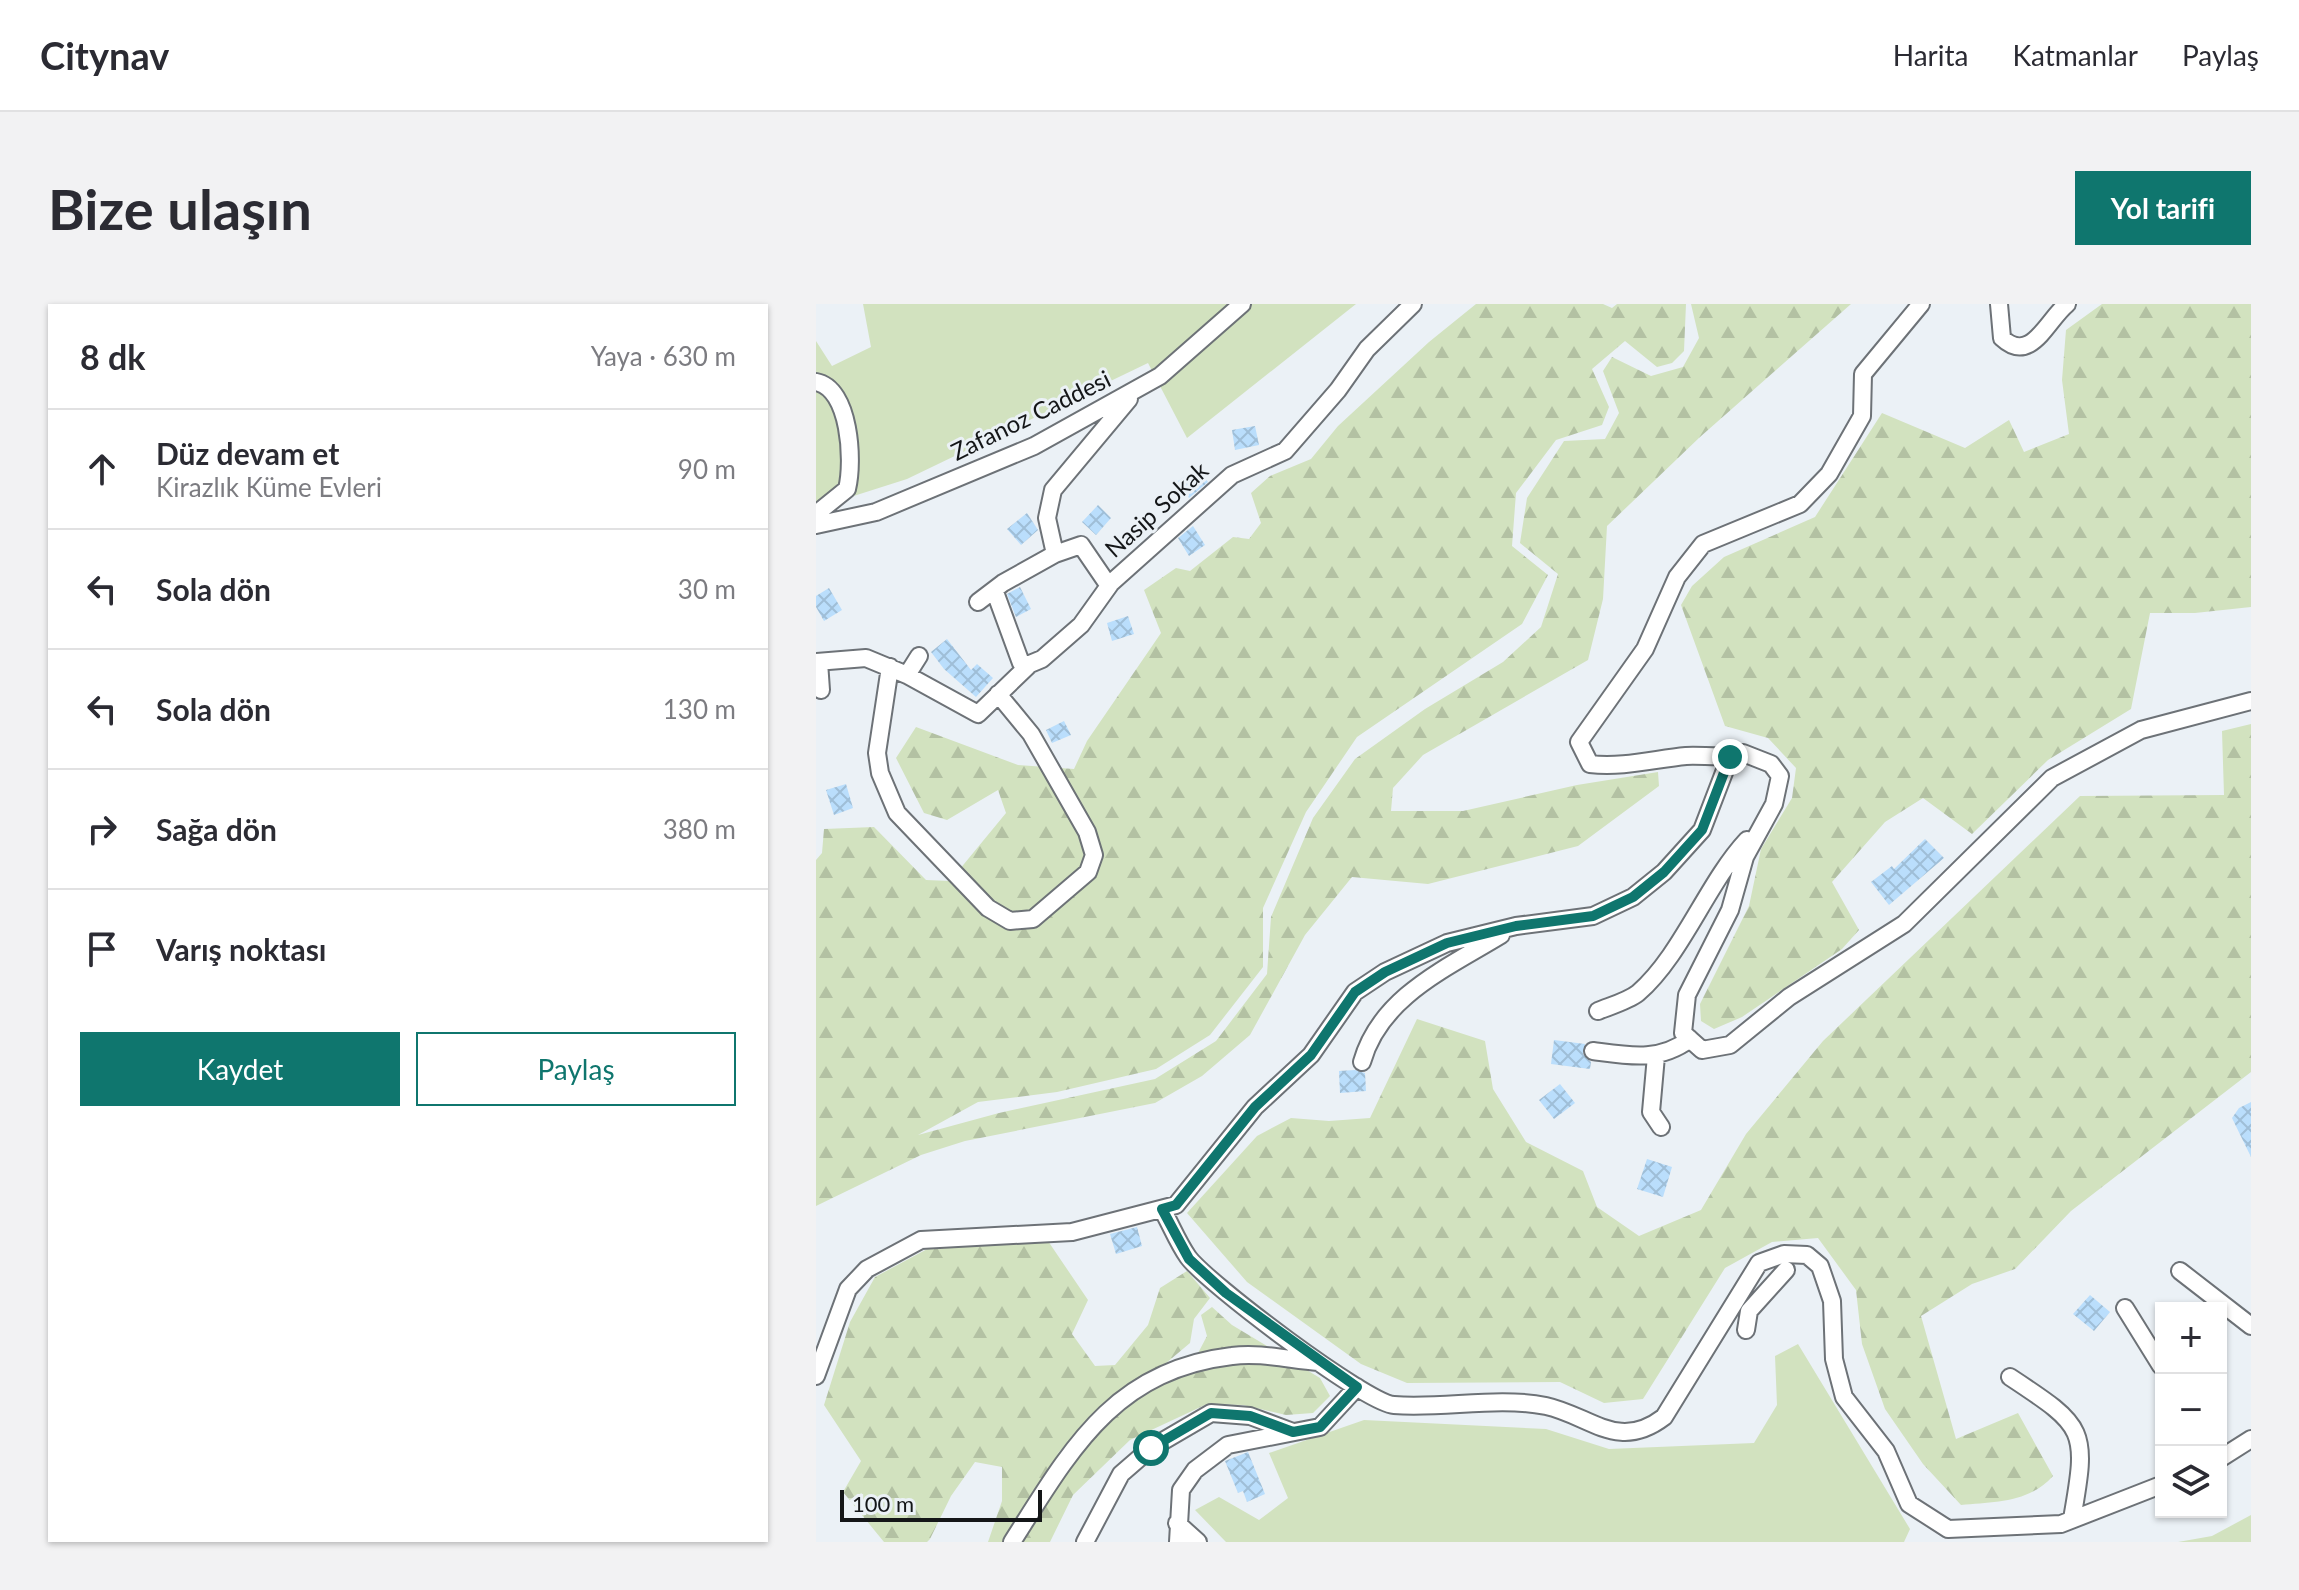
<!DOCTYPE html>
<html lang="tr">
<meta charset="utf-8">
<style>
body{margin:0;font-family:Lato,sans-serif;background:#f2f2f3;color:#2b2b33}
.controls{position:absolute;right:24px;bottom:24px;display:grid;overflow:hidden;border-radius:0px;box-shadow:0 2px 6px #0004}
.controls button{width:72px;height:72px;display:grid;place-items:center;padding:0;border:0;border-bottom:2px solid #e1e1e2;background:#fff;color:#2b2b33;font:40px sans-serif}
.scale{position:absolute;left:24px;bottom:20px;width:202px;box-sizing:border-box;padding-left:8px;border:4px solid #141618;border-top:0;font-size:22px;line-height:28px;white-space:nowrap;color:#141618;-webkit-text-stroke:6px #ebf1f6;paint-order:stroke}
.stop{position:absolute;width:24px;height:24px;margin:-18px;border:6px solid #0f766e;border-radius:50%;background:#fff}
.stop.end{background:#0f766e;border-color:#fff;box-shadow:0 2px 8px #0008}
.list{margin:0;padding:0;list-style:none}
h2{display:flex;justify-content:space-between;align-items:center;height:104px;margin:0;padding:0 32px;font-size:34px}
h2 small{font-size:26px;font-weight:400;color:#7c7c81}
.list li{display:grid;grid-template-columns:52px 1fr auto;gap:24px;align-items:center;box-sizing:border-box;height:120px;padding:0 32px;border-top:2px solid #e1e1e2}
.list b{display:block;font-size:30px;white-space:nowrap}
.list p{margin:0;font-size:26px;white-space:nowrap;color:#7c7c81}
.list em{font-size:26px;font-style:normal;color:#7c7c81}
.actions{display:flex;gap:16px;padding:24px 32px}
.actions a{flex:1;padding:18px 0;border:2px solid #0f766e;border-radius:0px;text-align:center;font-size:28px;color:#0f766e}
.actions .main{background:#0f766e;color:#fff}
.icon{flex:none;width:44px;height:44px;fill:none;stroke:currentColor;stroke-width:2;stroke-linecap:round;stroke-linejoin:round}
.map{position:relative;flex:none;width:1435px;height:1238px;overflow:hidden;border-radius:0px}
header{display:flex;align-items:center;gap:48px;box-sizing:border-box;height:112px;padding:0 40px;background:#fff;border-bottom:2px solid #e1e1e2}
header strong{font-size:38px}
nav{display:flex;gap:44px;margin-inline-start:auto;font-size:28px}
.intro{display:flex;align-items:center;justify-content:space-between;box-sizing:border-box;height:192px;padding:0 48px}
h1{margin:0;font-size:56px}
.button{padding:20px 36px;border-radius:0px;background:#0f766e;color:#fff;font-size:28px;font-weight:700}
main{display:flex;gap:48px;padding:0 48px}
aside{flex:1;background:#fff;border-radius:0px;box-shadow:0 2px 6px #0004}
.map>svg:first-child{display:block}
.forest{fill:url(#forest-firs)}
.garden{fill:#d2e2bf}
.building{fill:url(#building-cross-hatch)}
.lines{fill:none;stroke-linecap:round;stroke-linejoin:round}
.minor-casing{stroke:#6d7277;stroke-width:20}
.minor{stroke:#fff;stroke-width:16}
.route{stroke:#0f766e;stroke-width:10}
.labels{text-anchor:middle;stroke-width:6;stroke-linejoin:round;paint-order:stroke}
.street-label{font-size:24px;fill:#141618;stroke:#ebf1f6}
</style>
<header>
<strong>Citynav</strong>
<nav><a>Harita</a><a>Katmanlar</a><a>Paylaş</a></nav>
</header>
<div class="intro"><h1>Bize ulaşın</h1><a class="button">Yol tarifi</a></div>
<main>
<aside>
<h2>8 dk<small>Yaya · 630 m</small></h2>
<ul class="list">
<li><svg class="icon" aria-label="ahead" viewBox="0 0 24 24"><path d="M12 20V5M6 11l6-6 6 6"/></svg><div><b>Düz devam et</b><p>Kirazlık Küme Evleri</p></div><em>90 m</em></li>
<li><svg class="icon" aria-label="left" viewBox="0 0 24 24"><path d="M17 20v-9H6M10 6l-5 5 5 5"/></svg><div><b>Sola dön</b></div><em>30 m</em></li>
<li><svg class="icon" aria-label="left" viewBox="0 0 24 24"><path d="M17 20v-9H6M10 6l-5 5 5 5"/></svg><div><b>Sola dön</b></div><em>130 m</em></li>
<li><svg class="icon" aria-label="right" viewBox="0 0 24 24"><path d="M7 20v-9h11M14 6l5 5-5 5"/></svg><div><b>Sağa dön</b></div><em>380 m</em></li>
<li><svg class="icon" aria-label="arrive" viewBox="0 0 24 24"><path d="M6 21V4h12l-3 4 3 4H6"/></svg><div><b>Varış noktası</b></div></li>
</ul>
<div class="actions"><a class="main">Kaydet</a><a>Paylaş</a></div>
</aside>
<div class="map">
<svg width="1435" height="1238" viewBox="0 0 1435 1238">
<defs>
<pattern id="forest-firs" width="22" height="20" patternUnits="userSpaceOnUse" patternTransform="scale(2)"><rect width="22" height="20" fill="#d2e2bf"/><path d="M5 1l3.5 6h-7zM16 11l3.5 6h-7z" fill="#b3c1a3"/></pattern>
<pattern id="building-cross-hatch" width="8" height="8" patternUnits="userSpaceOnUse" patternTransform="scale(2)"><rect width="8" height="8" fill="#badefc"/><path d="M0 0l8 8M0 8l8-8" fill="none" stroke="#9fbed7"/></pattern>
</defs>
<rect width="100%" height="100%" fill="#ebf1f6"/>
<path class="forest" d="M660,0H787L796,4L801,0H870L868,47L856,59L841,63L809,37L776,65L793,103L786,121L740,136L700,189L696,242L732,271L706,320L541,433L490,508L447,604V663L394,731L340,765L241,788L162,798L102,831L183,809L339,775L400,737L451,670L455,613L497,514L539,455L609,405L687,358L725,323L742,270L704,239L711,194L748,137L789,135L803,109L787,67L796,53L835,72L867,63L883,34L875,0H1035L884,133L791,222L787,295L772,356L607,451L577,484L575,507H647L761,481L842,468L843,482L762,542L612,580L536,573L489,631L434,731L386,772L339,799L149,837L105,851L0,902V556L6,549L8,525L58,523L110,576L134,577L190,509L182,486L131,516L108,509L80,454L100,423L202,461L258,465L271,437L345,329L328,286L360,264L374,267L417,233L433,235L445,219L435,189L454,172L495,155L522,122L613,38Z
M1286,0H1435V303L1379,309H1334L1315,405L1232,456L1156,530L1107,494L1069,518L1016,578L1043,626L1026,645L926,713L898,725L885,717L884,700L933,602L945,545L976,494L980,464L952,434L909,422L865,301L876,282L908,253L999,213L1066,109L1149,144L1193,116L1208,148L1253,130L1246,76L1250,26Z
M1435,420V768L1255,907L1199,965L1156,980L1105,1012L1140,1135L1202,1109L1237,1172C1213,1199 1178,1198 1145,1201L1107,1160L1069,1105L1046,1040L1040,986L1002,934L956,938L909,964L827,1095L788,1099L744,1078L591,1079L545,1060L431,978L371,909L441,832L475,814L513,817L554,814L601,715L669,737L677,785L710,838L767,867L781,903L823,932L885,906L930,830L1007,737L1264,492L1408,491L1406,427Z
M232,937L272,996L256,1030L279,1062L299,1061L332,1021L344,984L371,967L394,994L378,1015L374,1039L349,1060L306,1085L241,1150L310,1096L381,1051L391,1032L385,1011L396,1003L416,1021L504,1074L514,1092L497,1109L470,1111L427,1101L391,1100L314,1136L257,1191L234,1238H172L186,1197V1163L159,1158L135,1192L114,1235L111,1238H68L27,1188L45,1157L8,1101L34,1018L59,973L115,943Z"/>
<path class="garden" d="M47,0H540L371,134L332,59L91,175L0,204V37L16,62L55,43Z
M982,1040L1094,1225L1088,1238H410L379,1206L403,1193L443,1216L472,1194L453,1149L548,1116L730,1125L793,1145L938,1139L961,1101L959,1052Z
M1435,1211V1238H1362L1396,1232Z"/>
<path class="building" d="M439,122L443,141L419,146L416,126Z
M382,164L392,178L373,194L362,177Z
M282,201L295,214L280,231L266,218Z
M211,209L222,226L205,241L191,225Z
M377,222L389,241L373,252L362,234Z
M204,283L215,305L200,313L191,290Z
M13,284L26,306L8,317L0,303V292Z
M312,312L318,330L296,337L291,319Z
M131,335L155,366L161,360L177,374L160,393L128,365L115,348Z
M248,417L255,431L236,439L230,426Z
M30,480L37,504L18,511L10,486Z
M1109,535L1128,554L1073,601L1055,578L1076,562L1078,565Z
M738,736L769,740L767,750L775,758L774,765L735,760Z
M539,766L549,769L550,787L524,789L523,767Z
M744,780L759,799L738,815L723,796Z
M1435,798V853L1416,814L1423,804Z
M831,855L856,863L847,893L821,885Z
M321,923L326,942L300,950L294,930Z
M1274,991L1294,1008L1278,1027L1257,1010Z
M432,1148L449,1190L431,1198L427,1187L422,1189L409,1157Z"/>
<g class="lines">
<g class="minor-casing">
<path id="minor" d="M1105,0L1047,70L1046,112L1013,170L984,200L887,240L861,273L829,345L763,438L774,460C806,464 839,455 870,452C890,451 908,455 927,449L955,460L964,472L958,500L929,553L914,606L871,691L867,729L886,746L914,741L973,693L1088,620L1236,474L1325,426L1435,397
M1183,0L1186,34C1215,61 1231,16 1251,0
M0,78C34,84 38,157 31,185L0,210
M0,221L60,208L218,142L344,72L426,0
M239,250L265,241L293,282
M179,288L205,359L214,360L226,355L265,321L295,279L416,171L469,147L522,86L551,45L597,0
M162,298L187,279L239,250L231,214L237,186L313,95
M0,358L50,354L91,371L103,352
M3,358L5,386
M74,363L61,449L64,469L81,509L172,604L194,617L217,615L272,568L278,551L271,528L215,430L182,390
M91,371L162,410L214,360
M782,707C794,702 812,697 822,689C866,651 891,579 931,536
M777,747C814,752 843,758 874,735
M840,752L835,808L845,823
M546,758C564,693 631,664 685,631
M346,905C355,921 362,939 372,953C391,979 550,1099 578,1101C629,1105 680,1092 730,1102C775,1112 802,1148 848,1113L943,959L968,950L991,951L1004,962L1016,997L1018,1055L1028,1093L1070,1147L1093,1200L1132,1225L1245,1220L1345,1181
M1364,967L1435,1022
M1309,1004L1345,1062
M930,1026L933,1007L970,966
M0,1072L32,985L51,965L105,936L256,928L360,901L439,803L495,751L539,688L569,668L631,639L700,622L777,612L817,593L848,568L886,526L914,453
M1194,1073C1270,1123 1272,1125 1256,1215
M1405,1154L1435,1135
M361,1219L382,1238
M196,1238C254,1147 297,1066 416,1052C443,1048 475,1056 502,1058
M269,1238L305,1170L335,1144L395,1109L434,1112L477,1128
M362,1238L365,1186L379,1166L412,1141L504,1123L541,1083"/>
</g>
<use href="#minor" class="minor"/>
</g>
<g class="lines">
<path class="route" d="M335,1144L395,1109L434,1112L477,1128L504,1123L541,1083L410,989L373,955L346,905L360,901L439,803L495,751L539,688L569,668L631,639L700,622L777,612L817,593L848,568L886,526L914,453"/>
</g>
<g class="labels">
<g class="street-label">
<text transform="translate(215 112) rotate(-26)" y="8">Zafanoz Caddesi</text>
<text transform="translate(341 206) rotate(-42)" y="8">Nasip Sokak</text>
</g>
</g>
</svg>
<div class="controls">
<button>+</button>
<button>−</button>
<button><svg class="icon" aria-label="layers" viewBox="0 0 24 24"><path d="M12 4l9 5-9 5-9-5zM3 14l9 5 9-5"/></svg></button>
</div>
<div class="scale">100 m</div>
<div class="stop" style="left:335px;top:1144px"></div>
<div class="stop end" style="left:914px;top:453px"></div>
</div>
</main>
